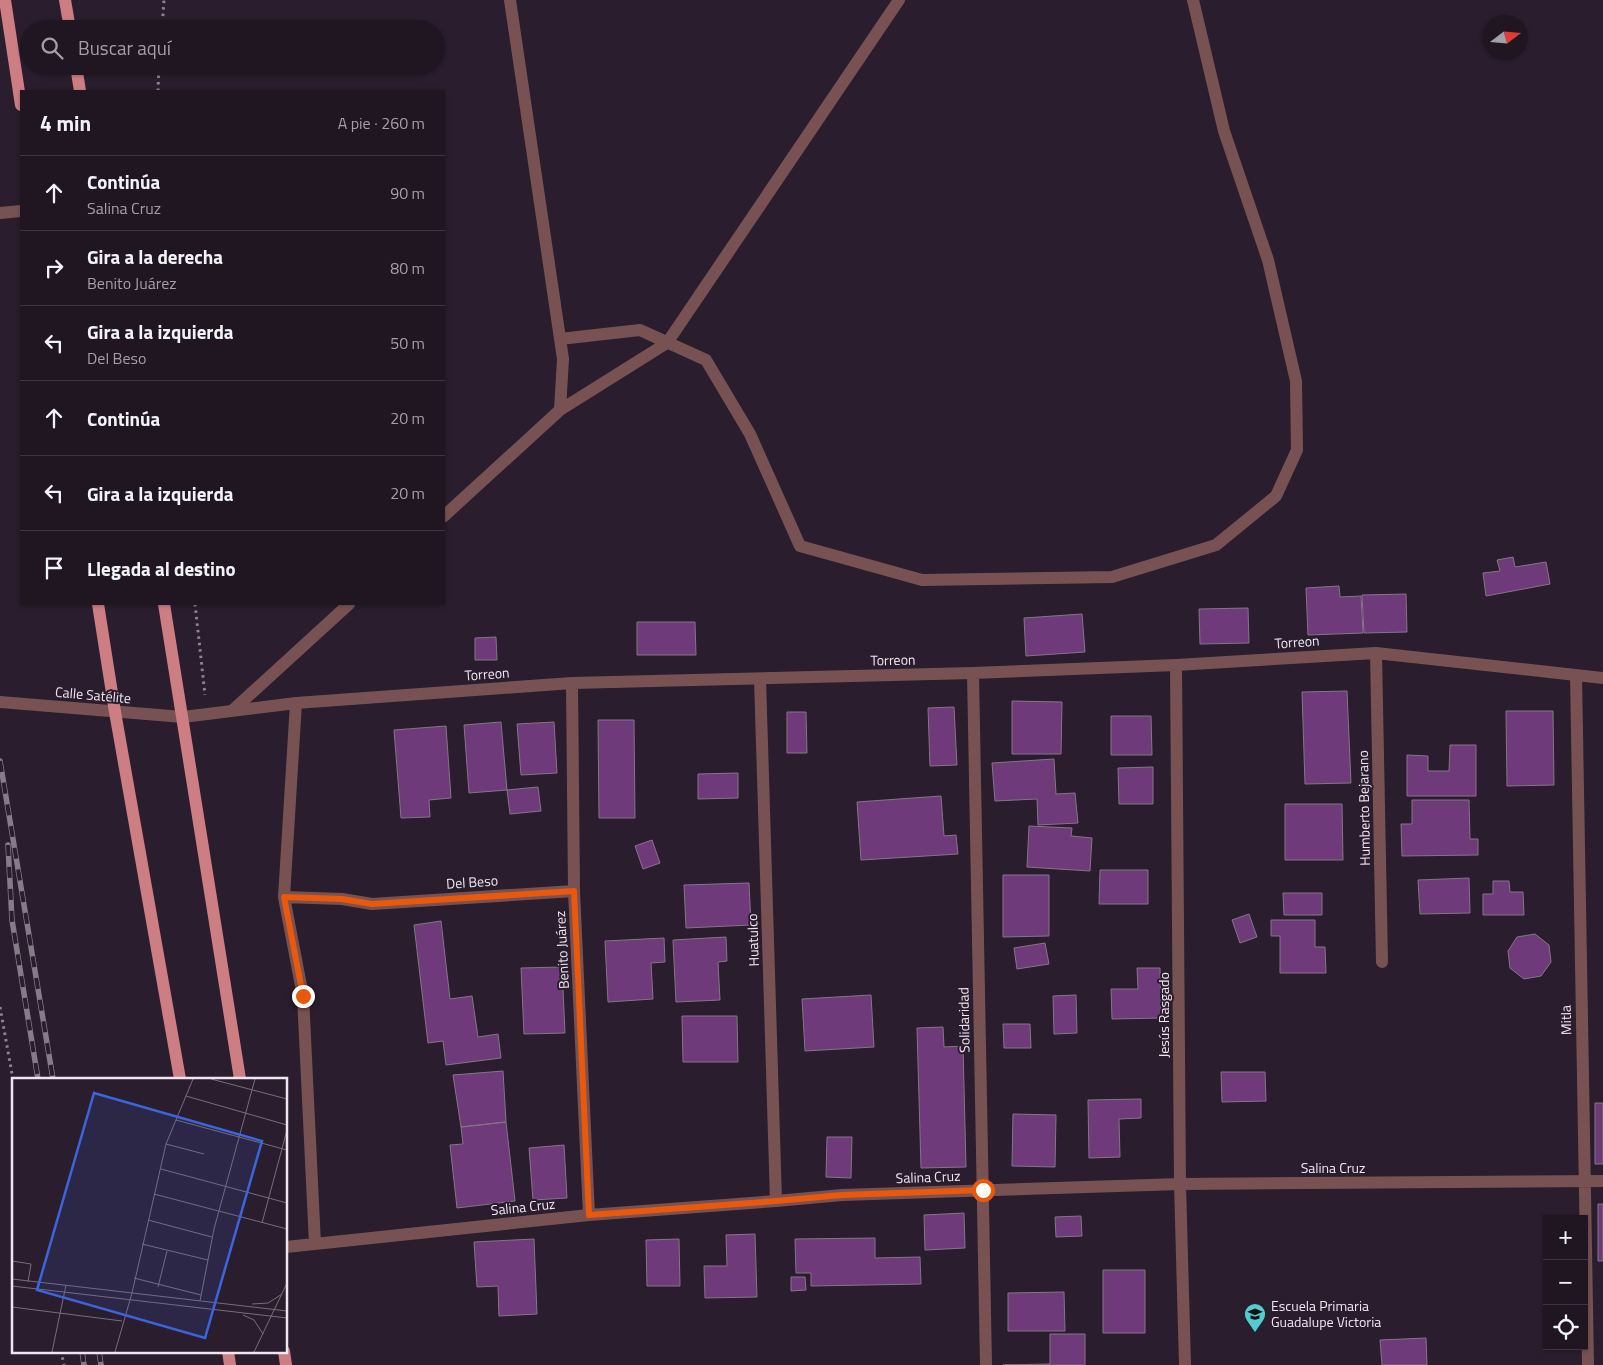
<!DOCTYPE html>
<html lang="es">
<meta charset="utf-8">
<style>
body{margin:0;font-family:"Titillium Web",sans-serif;background:#2d232f;color:#f1f3f6}
.controls{position:absolute;right:15px;bottom:15px;display:grid;overflow:hidden;border-radius:0px;box-shadow:0 1px 4px #0004}
.controls button{width:45px;height:45px;display:grid;place-items:center;padding:0;border:0;border-bottom:1px solid #3d3540;background:#201622;color:#f1f3f6;font:25px sans-serif}
.compass{position:absolute;left:1483px;top:15px;width:45px;height:45px;border-radius:50%;background:#201622;box-shadow:0 1px 4px #0004;rotate:74deg}
.stop{position:absolute;width:15px;height:15px;margin:-11px;border:4px solid #ea580c;border-radius:50%;background:#fff}
.stop.end{background:#ea580c;border-color:#fff;box-shadow:0 1px 5px #0008}
.list{margin:0;padding:0;list-style:none}
h2{display:flex;justify-content:space-between;align-items:center;height:65px;margin:0;padding:0 20px;font-size:21px}
h2 small{font-size:16px;font-weight:400;color:#a29fa5}
.list li{display:grid;grid-template-columns:32px 1fr auto;gap:15px;align-items:center;box-sizing:border-box;height:75px;padding:0 20px;border-top:1px solid #3d3540}
.list b{display:block;font-size:19px;white-space:nowrap}
.list p{margin:0;font-size:16px;white-space:nowrap;color:#a29fa5}
.list em{font-size:16px;font-style:normal;color:#a29fa5}
.icon{flex:none;width:28px;height:28px;fill:none;stroke:currentColor;stroke-width:2;stroke-linecap:round;stroke-linejoin:round}
.map{position:relative;flex:none;width:1603px;height:1365px;overflow:hidden}
.search{position:absolute;background:#201622;box-shadow:0 1px 4px #0004;left:20px;top:20px;width:425px;height:55px;display:flex;align-items:center;gap:12px;box-sizing:border-box;padding:0 18px;border-radius:28px;color:#a29fa5;font-size:19px}
.panel{position:absolute;background:#201622;box-shadow:0 1px 4px #0004;left:20px;top:90px;width:425px;height:515px;border-radius:0px}
.map>svg:first-child{display:block}
.building{fill:#6e3a7a;stroke:#857588}
.lines{fill:none;stroke-linecap:round;stroke-linejoin:round}
.path{stroke:#8e8391;stroke-width:3;stroke-dasharray:2.5 4;stroke-linecap:butt}
.lane{stroke:#785253;stroke-width:12}
.street{stroke:#785253;stroke-width:12}
.primary{stroke:#cd7e83;stroke-width:12}
.rail-casing{stroke:#867b88;stroke-width:5.5}
.rail{stroke:#2a1d2d;stroke-width:4;stroke-dasharray:11;stroke-linecap:butt}
.route{stroke:#ea580c;stroke-width:6}
.labels{text-anchor:middle;stroke-width:4;stroke-linejoin:round;paint-order:stroke}
.street-label{font-size:14px;fill:#efe6f1;stroke:#2a1d2d}
.poi-label{font-size:14px;fill:#efe6f1;stroke:#2a1d2d;text-anchor:start}
.inset-road{fill:none;stroke:#796d7b;stroke-width:1}
.view{fill:#3c65dc;fill-opacity:0.15;stroke:#3c65dc;stroke-width:2.5}
.inset-edge{fill:none;stroke:#efe6f1;stroke-width:2.5}
</style>
<div class="map">
<svg width="1603" height="1365" viewBox="0 0 1603 1365">
<rect width="100%" height="100%" fill="#2a1d2d"/>
<path class="building" d="M1513,557L1515,567L1546,562L1550,584L1486,596L1483,573L1500,571L1497,560Z
M1339,586L1340,597L1361,596L1363,633L1308,635L1306,588Z
M1406,594L1407,632L1364,633L1362,595Z
M1248,608L1249,643L1200,644L1199,609Z
M1082,614L1085,652L1026,656L1024,618Z
M637,622H695L696,655H637Z
M496,637L497,660H475V638Z
M1347,691L1351,783L1305,784L1302,692Z
M1012,701L1062,702L1061,754H1012Z
M954,707L957,765L930,766L928,708Z
M1506,711H1553L1554,785L1507,786Z
M787,712H806L807,753H787Z
M1111,716H1151L1152,755H1111Z
M598,720H634L635,818H599Z
M501,722L507,790L469,793L464,725Z
M554,722L557,773L521,775L517,724Z
M446,726L451,798L429,800L430,817L401,818L394,730Z
M1450,745H1476V796H1407V755L1428,756V771H1449Z
M1054,759L1056,794L1075,793L1078,823L1038,825L1037,799L995,801L992,763Z
M1153,767V804H1119L1118,768Z
M738,773V798L698,799V774Z
M538,787L541,811L510,814L507,790Z
M941,796L944,836L956,835L958,854L861,860L857,802Z
M1412,800H1469L1470,839H1478V855L1402,856L1401,824H1412Z
M1285,804H1342L1343,860H1285Z
M1029,826L1072,828L1071,836L1092,838L1090,871L1027,867Z
M652,840L660,863L643,869L635,846Z
M1100,870H1148V904H1099Z
M1003,875H1049V936L1003,937Z
M1469,878L1470,913L1420,914L1418,880Z
M1493,881H1509L1510,892H1523L1524,915H1483V894H1493Z
M749,883L751,925L686,928L684,885Z
M1283,893H1322V915H1284Z
M1249,914L1257,937L1240,943L1232,920Z
M1271,920H1315V947H1325L1326,973H1280V936H1271Z
M441,921L450,999L472,996L478,1037L498,1034L501,1058L446,1065L443,1041L428,1043L414,925Z
M1535,934L1549,945L1551,962L1541,976L1524,979L1510,968L1508,951L1517,937Z
M726,937L727,961L718,962L720,1000L676,1002L673,940Z
M664,938L665,962L651,963L653,999L608,1002L605,941Z
M1045,943L1049,964L1017,969L1014,948Z
M562,967L565,1033L524,1034L521,968Z
M1137,968H1160L1161,1018L1112,1019L1111,989H1138Z
M871,995L874,1047L805,1051L802,999Z
M1076,995L1077,1033L1054,1034L1053,996Z
M682,1016H737L738,1062H683Z
M1003,1024H1030L1031,1048H1004Z
M943,1027L944,1047L963,1046L966,1167L921,1168L917,1028Z
M503,1071L506,1122L461,1127L453,1075Z
M1221,1072H1265L1266,1101L1222,1102Z
M1141,1099V1118L1119,1119L1120,1157L1089,1158L1088,1100Z
M1595,1103H1603V1164H1595Z
M1013,1114L1056,1115L1055,1167L1012,1166Z
M506,1122L515,1201L457,1208L450,1145L463,1144L461,1127Z
M827,1137H852L851,1178L826,1177Z
M564,1145L567,1198L533,1200L529,1148Z
M1598,1204H1603V1261H1598Z
M964,1213L965,1248L925,1250L924,1215Z
M1081,1216L1082,1236L1056,1237L1055,1217Z
M755,1234L757,1297L705,1298L704,1266H727L726,1235Z
M875,1238V1258L920,1257L921,1284L811,1286V1273H796L795,1239Z
M534,1239L537,1314L499,1316L498,1286L477,1287L474,1242Z
M679,1239L680,1286H647L646,1240Z
M1103,1270H1145V1333H1103Z
M791,1277H805L806,1290L791,1291Z
M1064,1292L1065,1331H1008V1293Z
M1050,1334H1085V1365H1003L1050,1364Z
M1426,1338L1427,1365H1382L1380,1340Z"/>
<g class="lines">
<path class="path" d="M162,29L164,0
M158,91L159,66
M195,604L205,695
M0,1007L14,1085
M61,1351L64,1365"/>
<path class="lane" d="M560,339L640,330L706,360L750,434L800,546L922,580L1112,577L1216,545L1276,496L1297,450L1296,381L1268,260L1224,131L1193,0
M560,410L667,343L899,0
M444,516L560,410L563,359L510,0
M233,710L349,604"/>
<path class="street" d="M0,213L21,211
M1376,653L1382,962
M1176,665L1180,1184L1185,1365
M973,673L986,1365
M1576,675L1588,1365
M760,679L776,1201
M572,683L574,891L589,1215
M0,702L183,717L296,703L572,683L973,673L1176,665L1376,653L1603,678
M296,703L284,897L303,996L315,1244
M284,897L342,899L372,904L574,891
M286,1247L589,1215L776,1201L842,1195L1180,1184L1603,1181"/>
<path class="primary" d="M5,0L21,105
M65,0L70,29
M76,66L80,91
M98,604L115,712L180,1079
M164,604L240,1079
M228,1351L230,1365
M284,1351L286,1365"/>
<g class="rail-casing">
<path id="rail" d="M0,761L53,1079
M8,845L12,920L38,1079
M82,1351L84,1365
M99,1351L101,1365"/>
</g>
<use href="#rail" class="rail"/>
</g>
<g class="lines">
<path class="route" d="M303,996L284,897L342,899L372,904L574,891L589,1215L776,1201L842,1195L983,1190"/>
</g>
<defs>
<g id="school-pin" transform="scale(1.125)"><path d="M0 17L-7.5 6A9.5 9.5 0 1 1 7.5 6Z" fill="#52ccd0" stroke="#2a1d2d"/><path d="M0-5L7-2L0 1L-7-2ZM-4 1L0 2.5L4 1V4Q0 6-4 4Z" fill="#111"/></g>
</defs>
<g fill-rule="evenodd">
<use href="#school-pin" x="1255" y="1314"/>
</g>
<g class="labels">
<g class="street-label">
<text transform="translate(1297 642) rotate(-4)" y="5">Torreon</text>
<text transform="translate(893 660) rotate(-1)" y="5">Torreon</text>
<text transform="translate(487 674) rotate(-4)" y="5">Torreon</text>
<text transform="translate(93 695) rotate(5)" y="5">Calle Satélite</text>
<text transform="translate(1364 808) rotate(-91)" y="5">Humberto Bejarano</text>
<text transform="translate(472 882) rotate(-4)" y="5">Del Beso</text>
<text transform="translate(753 940) rotate(-92)" y="5">Huatulco</text>
<text transform="translate(562 950) rotate(-93)" y="5">Benito Juárez</text>
<text transform="translate(1164 1015) rotate(-90)" y="5">Jesús Rasgado</text>
<text transform="translate(964 1020) rotate(-91)" y="5">Solidaridad</text>
<text transform="translate(1566 1020) rotate(-91)" y="5">Mitla</text>
<text x="1333" y="1173">Salina Cruz</text>
<text transform="translate(928 1177) rotate(-2)" y="5">Salina Cruz</text>
<text transform="translate(523 1207) rotate(-6)" y="5">Salina Cruz</text>
</g>
<g class="poi-label">
<text x="1271" y="1311">Escuela Primaria<tspan x="1271" dy="16">Guadalupe Victoria</tspan></text>
</g>
</g>
<g transform="translate(12 1078)">
<rect width="275" height="275" fill="#2a1d2d"/>
<path class="inset-road" d="M199,1L275,21M174,18L275,47M164,42L275,72M154,66L192,76M149,91L275,125M142,116L275,151M136,142L200,159M250,145L275,52M130,166L196,182M0,183L19,186L16,204M122,200L189,217M0,201L275,233M0,208L275,240M146,209L155,173M188,223L202,151L243,1M240,226L256,225L270,216M0,229L110,243M231,237L242,242L251,256M40,274L54,207M103,274L120,215L154,66L181,1M242,274L275,205"/>
<path class="view" d="M82,15L250,63L193,260L25,212Z"/>
<rect width="275" height="275" class="inset-edge"/>
</g>
</svg>
<div class="controls">
<button>+</button>
<button>−</button>
<button><svg class="icon" aria-label="locate" viewBox="0 0 24 24"><circle cx="12" cy="12" r="6"/><path d="M12 2v4M12 18v4M2 12h4M18 12h4"/></svg></button>
</div>
<svg class="compass" viewBox="-18 -18 36 36"><path d="M0-13l5 13h-10z" fill="#e53935"/><path d="M0 13l5-13h-10z" fill="#a29fa5"/></svg>
<div class="stop" style="left:983px;top:1190px"></div>
<div class="stop end" style="left:303px;top:996px"></div>
<div class="search"><svg class="icon" aria-label="search" viewBox="0 0 24 24"><circle cx="10" cy="10" r="6"/><path d="M15 15l6 6"/></svg>Buscar aquí</div>
<section class="panel">
<h2>4 min<small>A pie · 260 m</small></h2>
<ul class="list">
<li><svg class="icon" aria-label="ahead" viewBox="0 0 24 24"><path d="M12 20V5M6 11l6-6 6 6"/></svg><div><b>Continúa</b><p>Salina Cruz</p></div><em>90 m</em></li>
<li><svg class="icon" aria-label="right" viewBox="0 0 24 24"><path d="M7 20v-9h11M14 6l5 5-5 5"/></svg><div><b>Gira a la derecha</b><p>Benito Juárez</p></div><em>80 m</em></li>
<li><svg class="icon" aria-label="left" viewBox="0 0 24 24"><path d="M17 20v-9H6M10 6l-5 5 5 5"/></svg><div><b>Gira a la izquierda</b><p>Del Beso</p></div><em>50 m</em></li>
<li><svg class="icon" aria-label="ahead" viewBox="0 0 24 24"><path d="M12 20V5M6 11l6-6 6 6"/></svg><div><b>Continúa</b></div><em>20 m</em></li>
<li><svg class="icon" aria-label="left" viewBox="0 0 24 24"><path d="M17 20v-9H6M10 6l-5 5 5 5"/></svg><div><b>Gira a la izquierda</b></div><em>20 m</em></li>
<li><svg class="icon" aria-label="arrive" viewBox="0 0 24 24"><path d="M6 21V4h12l-3 4 3 4H6"/></svg><div><b>Llegada al destino</b></div></li>
</ul>
</section>
</div>
